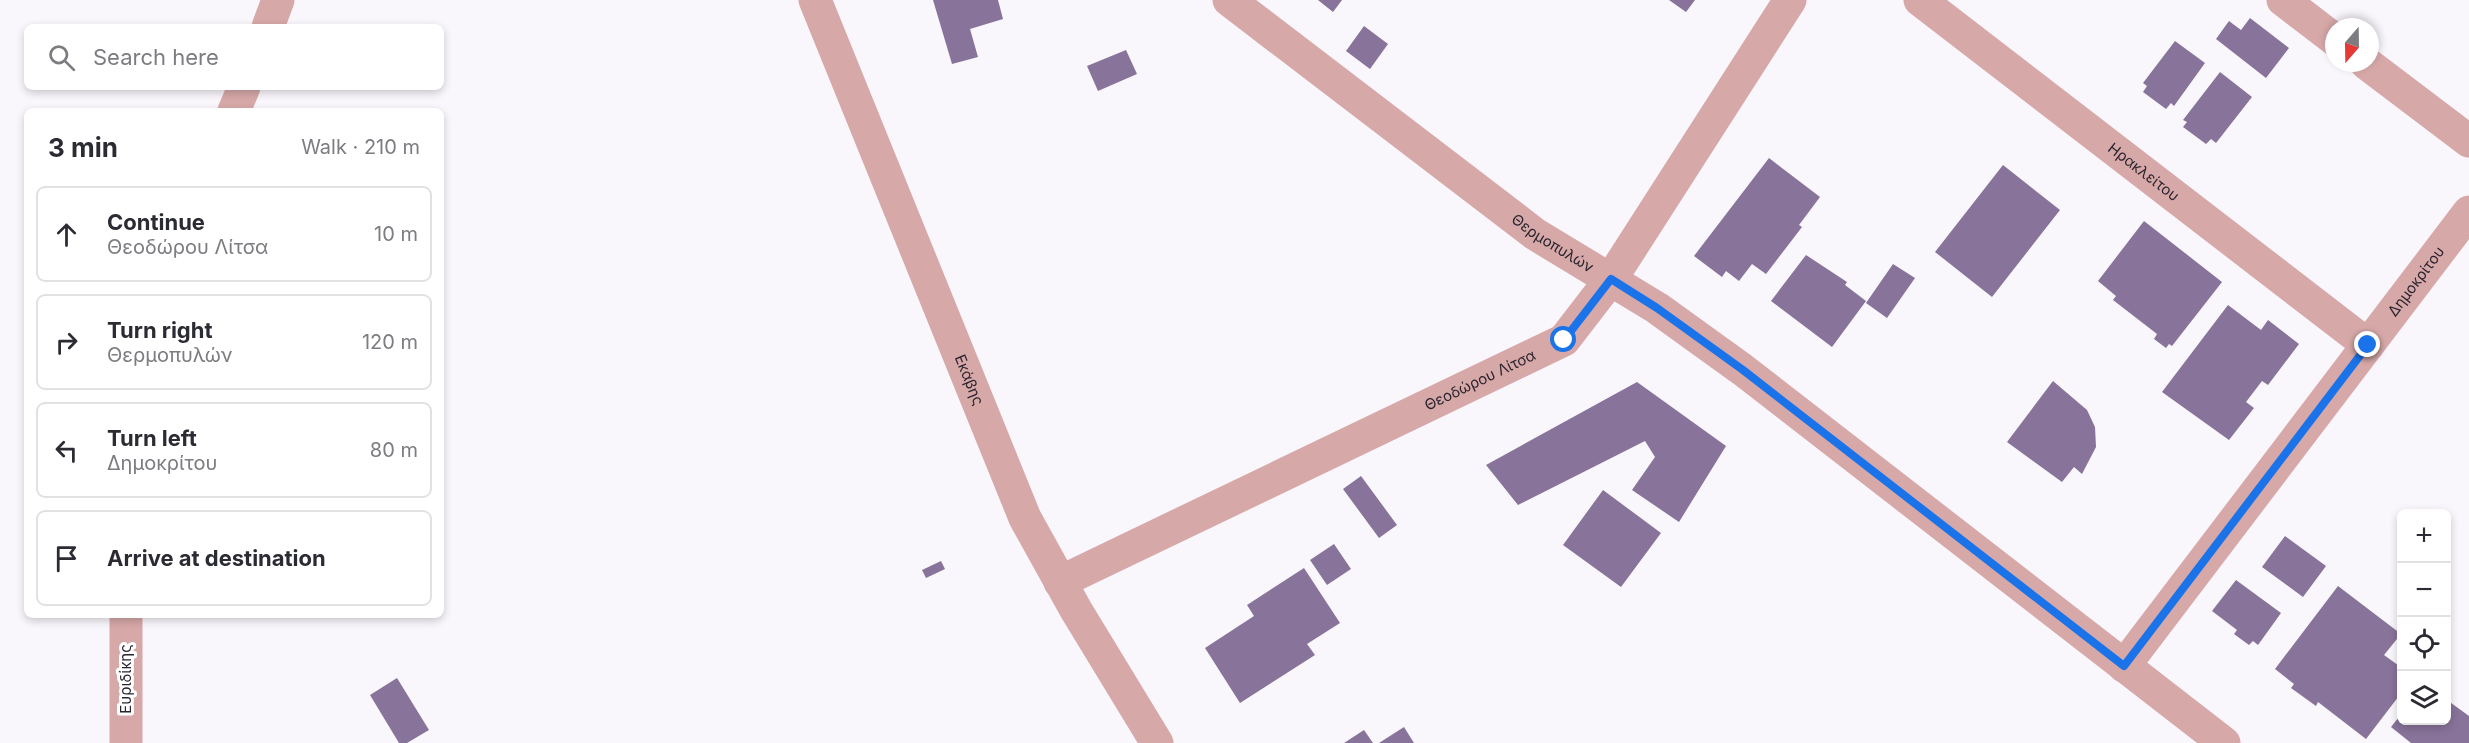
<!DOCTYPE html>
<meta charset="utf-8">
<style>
body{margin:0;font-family:Inter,sans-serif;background:#f7f7f7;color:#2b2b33}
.controls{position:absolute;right:18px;bottom:18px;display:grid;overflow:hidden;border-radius:9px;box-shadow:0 3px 9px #0003}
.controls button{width:54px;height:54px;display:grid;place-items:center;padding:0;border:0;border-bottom:2px solid #e1e1e2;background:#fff;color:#2b2b33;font:30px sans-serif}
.compass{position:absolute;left:2325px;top:18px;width:54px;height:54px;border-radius:50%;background:#fff;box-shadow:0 3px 9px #0003;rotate:200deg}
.stop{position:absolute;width:18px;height:18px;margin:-14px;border:4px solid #1a73e8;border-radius:50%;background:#fff}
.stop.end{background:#1a73e8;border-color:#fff;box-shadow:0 2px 6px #0008}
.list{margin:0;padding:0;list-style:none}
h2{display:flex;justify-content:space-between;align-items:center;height:78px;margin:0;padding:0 24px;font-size:26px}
h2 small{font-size:20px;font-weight:400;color:#7c7c81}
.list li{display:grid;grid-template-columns:39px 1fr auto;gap:18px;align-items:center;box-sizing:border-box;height:96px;margin:0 12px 12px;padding:0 12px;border:2px solid #e1e1e2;border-radius:9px}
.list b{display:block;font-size:22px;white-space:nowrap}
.list p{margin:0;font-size:20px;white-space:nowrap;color:#7c7c81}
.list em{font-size:20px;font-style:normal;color:#7c7c81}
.icon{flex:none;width:33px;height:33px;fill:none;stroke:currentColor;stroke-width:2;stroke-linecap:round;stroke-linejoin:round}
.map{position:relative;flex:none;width:2469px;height:743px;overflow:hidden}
.search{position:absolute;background:#fff;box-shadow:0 3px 9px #0003;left:24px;top:24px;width:420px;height:66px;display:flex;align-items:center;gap:15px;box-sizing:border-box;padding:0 21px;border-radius:9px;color:#7c7c81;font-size:22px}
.panel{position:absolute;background:#fff;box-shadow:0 3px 9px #0003;left:24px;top:108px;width:420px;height:510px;border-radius:9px}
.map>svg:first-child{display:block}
.building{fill:#88739a}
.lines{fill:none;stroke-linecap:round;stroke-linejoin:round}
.minor{stroke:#d7a8a8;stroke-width:33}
.route{stroke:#1a73e8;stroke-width:8}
.labels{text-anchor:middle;stroke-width:6;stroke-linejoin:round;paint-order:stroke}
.street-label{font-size:15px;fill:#2a242f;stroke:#fff}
</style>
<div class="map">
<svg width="2469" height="743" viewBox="0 0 2469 743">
<rect width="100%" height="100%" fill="#f9f6fc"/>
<path class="building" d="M933,0H998L1003,19L970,29L978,57L952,64Z
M1318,0H1342L1333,12Z
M1669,0H1695L1686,12Z
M2250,18L2289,48L2266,78L2216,39L2229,21L2241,30Z
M1364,26L1388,44L1370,69L1346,51Z
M2175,41L2205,63L2174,106L2171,103L2166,109L2143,92L2147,86L2143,83Z
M1126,50L1137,74L1098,91L1087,66Z
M2220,72L2252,97L2216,143L2211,139L2206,144L2183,127L2187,122L2183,120Z
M1769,158L1820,197L1799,225L1802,227L1766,274L1752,264L1739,281L1726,271L1722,277L1694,256Z
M2003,165L2060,210L1992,297L1935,252Z
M2144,221L2222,282L2172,346L2169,344L2166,348L2154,339L2157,334L2113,300L2116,296L2098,281Z
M1806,255L1847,282L1845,285L1866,301L1832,347L1771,301Z
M1893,264L1915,278L1887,318L1866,303Z
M2228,305L2261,330L2268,320L2299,344L2268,385L2262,381L2246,402L2254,408L2229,440L2162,392Z
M2053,381L2087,410L2095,427L2096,447L2082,474L2074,467L2062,482L2007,442Z
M1637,382L1726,446L1679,522L1632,490L1655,457L1645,441L1518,505L1486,465Z
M1361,476L1397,525L1379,538L1343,489Z
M1603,490L1661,533L1621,587L1563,545Z
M2285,536L2326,566L2303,597L2262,567Z
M1334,544L1351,569L1327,585L1310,560Z
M941,561L945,569L926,578L922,570Z
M1304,568L1340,623L1307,644L1315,655L1240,703L1205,648L1254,616L1247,605Z
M2236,580L2281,613L2258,645L2253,641L2249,645L2234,634L2237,630L2212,611Z
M2338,586L2401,634L2384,655L2402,668V692L2366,739L2318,702L2316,706L2291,688L2294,684L2275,669Z
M397,678L429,730L407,743H399L370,695Z
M2447,700L2469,716V743H2411L2391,727L2402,713V720H2446Z
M1404,727L1414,743H1379Z
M1364,730L1373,743H1344Z"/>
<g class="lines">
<g class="minor">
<path id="s1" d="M815,0L1025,518L1076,610L1157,743"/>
<path id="s2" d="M1229,0L1535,234L1657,308L1743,370L2224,743"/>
<path id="s3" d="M1920,0L2368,345"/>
<path d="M2283,0L2334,39"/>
<path d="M268,27L278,0"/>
<path d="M2366,63L2469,141"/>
<path d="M234,111L244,87"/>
<path id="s4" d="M1060,582L1564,340L1611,279L1790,0"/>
<path id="s5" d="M2124,666L2469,212"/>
<path d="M126,743V615"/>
</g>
</g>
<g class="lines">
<path class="route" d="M1564,340L1611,279L1657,308L1743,370L2124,666L2368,345"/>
</g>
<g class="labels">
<g class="street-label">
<text dy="5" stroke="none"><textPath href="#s3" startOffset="282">Ηρακλείτου</textPath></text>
<text dy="5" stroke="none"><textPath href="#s2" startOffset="405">Θερμοπυλών</textPath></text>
<text dy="5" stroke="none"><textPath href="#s5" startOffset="483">Δημοκρίτου</textPath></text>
<text dy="5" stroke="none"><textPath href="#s1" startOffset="410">Εκάβης</textPath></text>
<text dy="5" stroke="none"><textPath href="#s4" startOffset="466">Θεοδώρου Λίτσα</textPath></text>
<text transform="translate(126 679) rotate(-90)" y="5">Ευριδίκης</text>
</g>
</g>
</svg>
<div class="controls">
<button>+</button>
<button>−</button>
<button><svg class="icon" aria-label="locate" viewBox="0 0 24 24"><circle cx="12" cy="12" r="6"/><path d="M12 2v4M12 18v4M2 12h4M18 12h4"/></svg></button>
<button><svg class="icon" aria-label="layers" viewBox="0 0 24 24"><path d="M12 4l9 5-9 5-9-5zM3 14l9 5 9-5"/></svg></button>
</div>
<svg class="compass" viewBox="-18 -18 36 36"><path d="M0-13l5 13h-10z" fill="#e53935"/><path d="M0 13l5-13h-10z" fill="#7c7c81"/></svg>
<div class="stop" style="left:1564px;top:340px"></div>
<div class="stop end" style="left:2368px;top:345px"></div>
<div class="search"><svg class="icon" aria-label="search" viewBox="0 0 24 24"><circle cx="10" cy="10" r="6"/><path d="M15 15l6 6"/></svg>Search here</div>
<section class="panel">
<h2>3 min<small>Walk · 210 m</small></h2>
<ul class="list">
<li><svg class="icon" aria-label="ahead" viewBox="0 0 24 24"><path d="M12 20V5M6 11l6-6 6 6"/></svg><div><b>Continue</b><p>Θεοδώρου Λίτσα</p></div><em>10 m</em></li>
<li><svg class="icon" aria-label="right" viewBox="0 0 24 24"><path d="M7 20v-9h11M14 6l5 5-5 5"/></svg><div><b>Turn right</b><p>Θερμοπυλών</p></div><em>120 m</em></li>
<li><svg class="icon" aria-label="left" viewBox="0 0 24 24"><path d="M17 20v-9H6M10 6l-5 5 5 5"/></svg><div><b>Turn left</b><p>Δημοκρίτου</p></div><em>80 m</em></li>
<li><svg class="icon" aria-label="arrive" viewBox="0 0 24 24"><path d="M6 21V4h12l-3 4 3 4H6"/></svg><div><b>Arrive at destination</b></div></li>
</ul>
</section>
</div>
